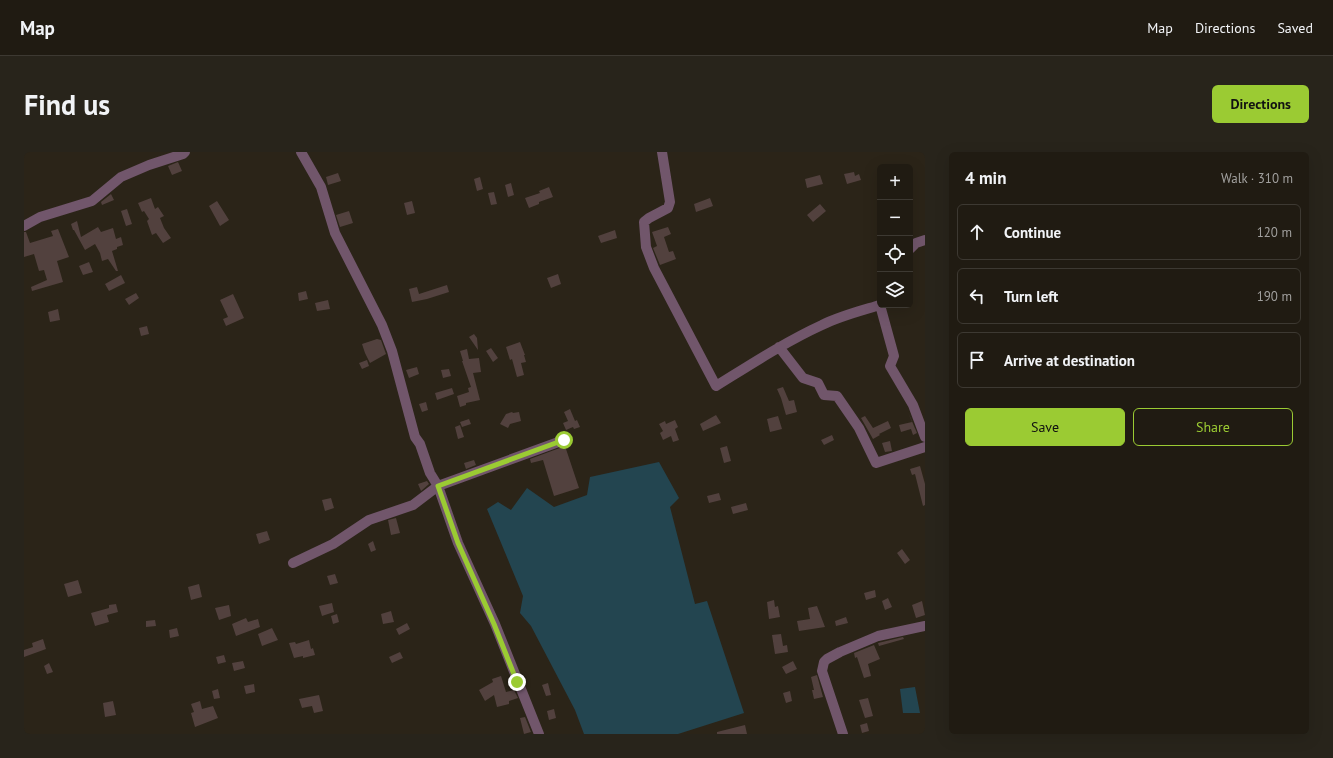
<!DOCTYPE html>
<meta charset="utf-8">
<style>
body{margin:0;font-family:"PT Sans",sans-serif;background:#28241b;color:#f1f3f6}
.controls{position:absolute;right:12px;top:12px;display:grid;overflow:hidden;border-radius:6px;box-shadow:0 4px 16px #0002}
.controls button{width:36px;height:36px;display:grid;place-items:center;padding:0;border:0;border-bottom:1px solid #3d3932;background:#201b12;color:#f1f3f6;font:20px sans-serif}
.stop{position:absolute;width:12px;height:12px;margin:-9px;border:3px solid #9bcb33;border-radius:50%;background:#fff}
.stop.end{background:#9bcb33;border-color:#fff;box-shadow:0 1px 4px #0008}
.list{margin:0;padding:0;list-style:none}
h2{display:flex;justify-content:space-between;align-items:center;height:52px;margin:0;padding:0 16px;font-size:17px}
h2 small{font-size:13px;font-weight:400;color:#a2a19f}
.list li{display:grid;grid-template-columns:26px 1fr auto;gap:12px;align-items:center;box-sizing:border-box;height:56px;margin:0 8px 8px;padding:0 8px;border:1px solid #3d3932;border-radius:6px}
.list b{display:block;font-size:15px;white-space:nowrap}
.list em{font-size:13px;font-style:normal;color:#a2a19f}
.actions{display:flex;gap:8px;padding:12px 16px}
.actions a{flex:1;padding:9px 0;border:1px solid #9bcb33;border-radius:6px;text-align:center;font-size:14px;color:#9bcb33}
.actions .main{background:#9bcb33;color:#111}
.icon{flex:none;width:22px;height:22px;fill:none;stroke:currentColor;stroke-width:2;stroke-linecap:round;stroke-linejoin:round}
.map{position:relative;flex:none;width:901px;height:582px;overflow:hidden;border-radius:6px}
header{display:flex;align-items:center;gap:24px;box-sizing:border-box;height:56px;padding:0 20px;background:#201b12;border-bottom:1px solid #3d3932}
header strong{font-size:19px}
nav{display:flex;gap:22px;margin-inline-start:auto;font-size:14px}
.intro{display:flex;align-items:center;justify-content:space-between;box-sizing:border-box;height:96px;padding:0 24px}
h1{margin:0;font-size:28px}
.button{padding:10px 18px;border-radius:6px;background:#9bcb33;color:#111;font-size:14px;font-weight:700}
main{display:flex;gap:24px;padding:0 24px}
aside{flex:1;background:#201b12;border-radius:6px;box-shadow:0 4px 16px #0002}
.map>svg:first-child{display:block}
.water{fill:#234550}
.building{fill:#52413e}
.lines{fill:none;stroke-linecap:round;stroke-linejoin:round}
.minor{stroke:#71566b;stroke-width:10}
.route{stroke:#9bcb33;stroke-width:5}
</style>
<header>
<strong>Map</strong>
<nav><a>Map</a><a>Directions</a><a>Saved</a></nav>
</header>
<div class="intro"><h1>Find us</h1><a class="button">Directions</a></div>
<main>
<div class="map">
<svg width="901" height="582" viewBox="0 0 901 582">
<rect width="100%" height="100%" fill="#2b2418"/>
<path class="water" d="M635,310L655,346L646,355L671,452L683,449L720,561L654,582H560L551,558L507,474L496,461L499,444L463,357L474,350L487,358L503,336L530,355L563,343L566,325Z
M891,535L896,561H879L876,537Z"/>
<path class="building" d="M154,10L158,19L148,23L144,14Z
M830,20L831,24L835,22L837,28L823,32L820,22Z
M314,21L317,29L304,33L302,25Z
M796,23L799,32L783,36L781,27Z
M456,25L459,37L453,39L450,27Z
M487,31L490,43L484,45L481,33Z
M525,35L529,45L515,50V52L505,56L501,46L516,41L515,39Z
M470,40L473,52L467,53L464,41Z
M87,42L90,48L78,53L77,50Z
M127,46L131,57L134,55L140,64L136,66L140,76L147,86L139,91L132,81L128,83L123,69L125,67L120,59L118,60L114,51Z
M686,46L689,54L672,60L670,52Z
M193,49L205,68L196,74L185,54Z
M388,49L391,61L383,63L380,51Z
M796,52L802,59L789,70L783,63Z
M103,57L108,72L102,74L97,59Z
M325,59L329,71L316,75L312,63Z
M53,69L57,85L74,75L77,80L89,76L92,87L97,85L99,93L93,95V97L88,99L94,119H92L84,107L78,109L76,101L71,92L61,98L50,78H49L47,72Z
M644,75L647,82L640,85L645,100L649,99L652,107L636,113L629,96L633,94L628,80Z
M34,77L45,105L33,109L39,130L8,139L7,135L23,128L20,118L15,119L10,102L0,105V80H2L6,91L29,84L27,79Z
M591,78L593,86L577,91L574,84Z
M65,110L69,120L59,123L55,114Z
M534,122L537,132L527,136L523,126Z
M97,123L101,131L85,139L81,132Z
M423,133L425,140L403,147L388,150L385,137L393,135L395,142Z
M282,139L284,147L275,149L274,141Z
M112,141L115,146L105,153L101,147Z
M209,142L220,166L202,174L199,167L204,165L196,148Z
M304,148L306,157L293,159L291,151Z
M34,157L36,168L26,170L24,160Z
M123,174L125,182L117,184L115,176Z
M450,182L453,186L454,198L445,185Z
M353,187L357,188L362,202L346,211L341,201L338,192Z
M496,190L501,203H500L502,210L497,211L500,223L493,225L488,207L486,208L482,195Z
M467,196L474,206L469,210L462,199Z
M443,197L445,207L455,206L457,220L449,221L456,248L442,251V253L436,255L433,244L445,240L444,236L447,235L438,209H439L436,199Z
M343,208L345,214L338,217L335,211Z
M393,215L395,222L385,226L382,218Z
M425,217L427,224L419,226L417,218Z
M759,235L765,249L770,248L773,260L762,263L757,246L753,237Z
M428,236L430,242L413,248L411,241Z
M402,250L404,258L398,260L395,252Z
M546,257L551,269L553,268L556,275L550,277L549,275L542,278L539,271L544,269L540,260Z
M488,260L489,261L495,260L497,269L486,272L484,276L476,272L482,262Z
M884,260L893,281L889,283L887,277L877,280L875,273L888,270Z
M692,263L697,271L679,279L676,272Z
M754,264L758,277L746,280L743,267Z
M841,264L849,276L864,269L867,276L855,282L856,283L849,287L837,266Z
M445,267L447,272L438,275L436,270Z
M651,268L654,275L651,277L655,288L649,290L647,284L639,288L636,281L639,279L635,272L641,269L642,272Z
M436,273L440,285L434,287L431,275Z
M808,283L810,288L800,293L797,288Z
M866,289L868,299L861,300L858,291Z
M541,294L555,336L530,344L519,308L507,311L506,307Z
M703,294L707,309L700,311L696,296Z
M450,308L452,313L442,317L440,311Z
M896,314L901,332V353L899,354L891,322L888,323L886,317Z
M403,329L405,332L397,339L394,332Z
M695,341L697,348L685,351L683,344Z
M307,346L310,356L301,359L298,348Z
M722,351L724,358L709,362L707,355Z
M372,366L376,381L367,383L364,368Z
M243,379L246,388L235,392L232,382Z
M349,389L352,398L347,400L344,392Z
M878,397L886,408L881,412L873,401Z
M311,422L314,431L306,433L303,424Z
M54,428L58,441L44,445L40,432Z
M175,432L178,445L167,448L164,435Z
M851,438L852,445L842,448L840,441Z
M864,446L868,455L861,458L858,449Z
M750,448L751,455L754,454L756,465L745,467L743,450Z
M898,449L901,463L892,466L888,453Z
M308,451L310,460L298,464L295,454Z
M92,452L94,460L83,463L85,470L71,474L67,461L85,456V453Z
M205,453L207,464L195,468L191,456Z
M793,454L801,475L775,479L773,469L786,467L784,456Z
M367,459L370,470L359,472L357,462Z
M313,462L315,470L309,472L307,464Z
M822,465L824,471L812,474L811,469Z
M222,466L224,470L234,467L236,475L212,484L208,472Z
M131,468L132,474L122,475V469Z
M383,471L386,477L375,483L372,477Z
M153,476L155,484L146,486L145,478Z
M248,476L254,488L238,494L234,482Z
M757,482L759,494L763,493L764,500L751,502L748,483Z
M879,485L880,487L855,494L854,491Z
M19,487L22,497L0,505V498L9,495L8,491Z
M285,488L287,497L289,496L291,503L279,506V504L270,506L265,491L271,490L272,492Z
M850,493L856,507L844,512L847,524L840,526L833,505L831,506L830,501Z
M376,500L379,506L368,511L365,505Z
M200,503L202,510L194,512L192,505Z
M219,509L221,516L210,519L208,511Z
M769,509L773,517L762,522L758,515Z
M25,511L29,520L23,522L20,514Z
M793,523L799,545L790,547L788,538H790L787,525Z
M477,524L482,540L490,538L494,546L485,549V552L473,555L470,543L461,549L455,538L469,530L468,527Z
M524,531L527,543L522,544L518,533Z
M230,532L231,540L222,542L220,534Z
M194,537L196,546L190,547L188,539Z
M766,539L768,549L762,551L759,541Z
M295,543L299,559L290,561L288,554L278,556L275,547Z
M844,546L849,564L841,566L835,548Z
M89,549L92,563L81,565L79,551Z
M176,549L178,557L189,554L194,566L171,575L167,561L170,560L167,552Z
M530,557L532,566L525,568L523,559Z
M501,565L507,580L500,582L496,566Z
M843,571L845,579L838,581L836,573Z
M721,573L723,582H693V580Z"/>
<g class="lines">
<path class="minor" d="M638,0L646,50L644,56L625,66L620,70L622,95L630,116L692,234C726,213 761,190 798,173C816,164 836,159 856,153
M0,74L16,65L68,49L97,25L125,13L159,2L161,0
M886,97L892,91L901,88
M856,153L870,204L866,214L889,253L901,285
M755,195L779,226L794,231L800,243L813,244L835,276L852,311L901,295
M269,411L309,392L345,368L389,353L414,334L406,321L396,292L391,285L368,199L358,173L311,81L297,35L277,0
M515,582L471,472L434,391L414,334L540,288
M819,582L798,519L800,510L803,507L816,500L854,484L901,474"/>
</g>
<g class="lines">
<path class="route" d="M493,530L470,472L434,391L414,334L540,288"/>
</g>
</svg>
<div class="controls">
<button>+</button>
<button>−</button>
<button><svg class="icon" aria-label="locate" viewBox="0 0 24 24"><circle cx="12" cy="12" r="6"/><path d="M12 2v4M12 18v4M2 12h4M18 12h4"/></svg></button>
<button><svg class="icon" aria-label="layers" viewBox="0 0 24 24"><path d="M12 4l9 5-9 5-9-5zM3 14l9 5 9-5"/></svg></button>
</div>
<div class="stop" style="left:540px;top:288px"></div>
<div class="stop end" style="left:493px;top:530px"></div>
</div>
<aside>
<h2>4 min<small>Walk · 310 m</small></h2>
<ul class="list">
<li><svg class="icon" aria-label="ahead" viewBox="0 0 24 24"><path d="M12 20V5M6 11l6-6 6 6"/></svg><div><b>Continue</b></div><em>120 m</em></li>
<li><svg class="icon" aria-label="left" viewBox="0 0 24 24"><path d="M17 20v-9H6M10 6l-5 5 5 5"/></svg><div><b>Turn left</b></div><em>190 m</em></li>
<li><svg class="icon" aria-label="arrive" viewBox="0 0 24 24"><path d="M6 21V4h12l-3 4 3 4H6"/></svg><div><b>Arrive at destination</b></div></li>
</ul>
<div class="actions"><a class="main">Save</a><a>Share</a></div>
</aside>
</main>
